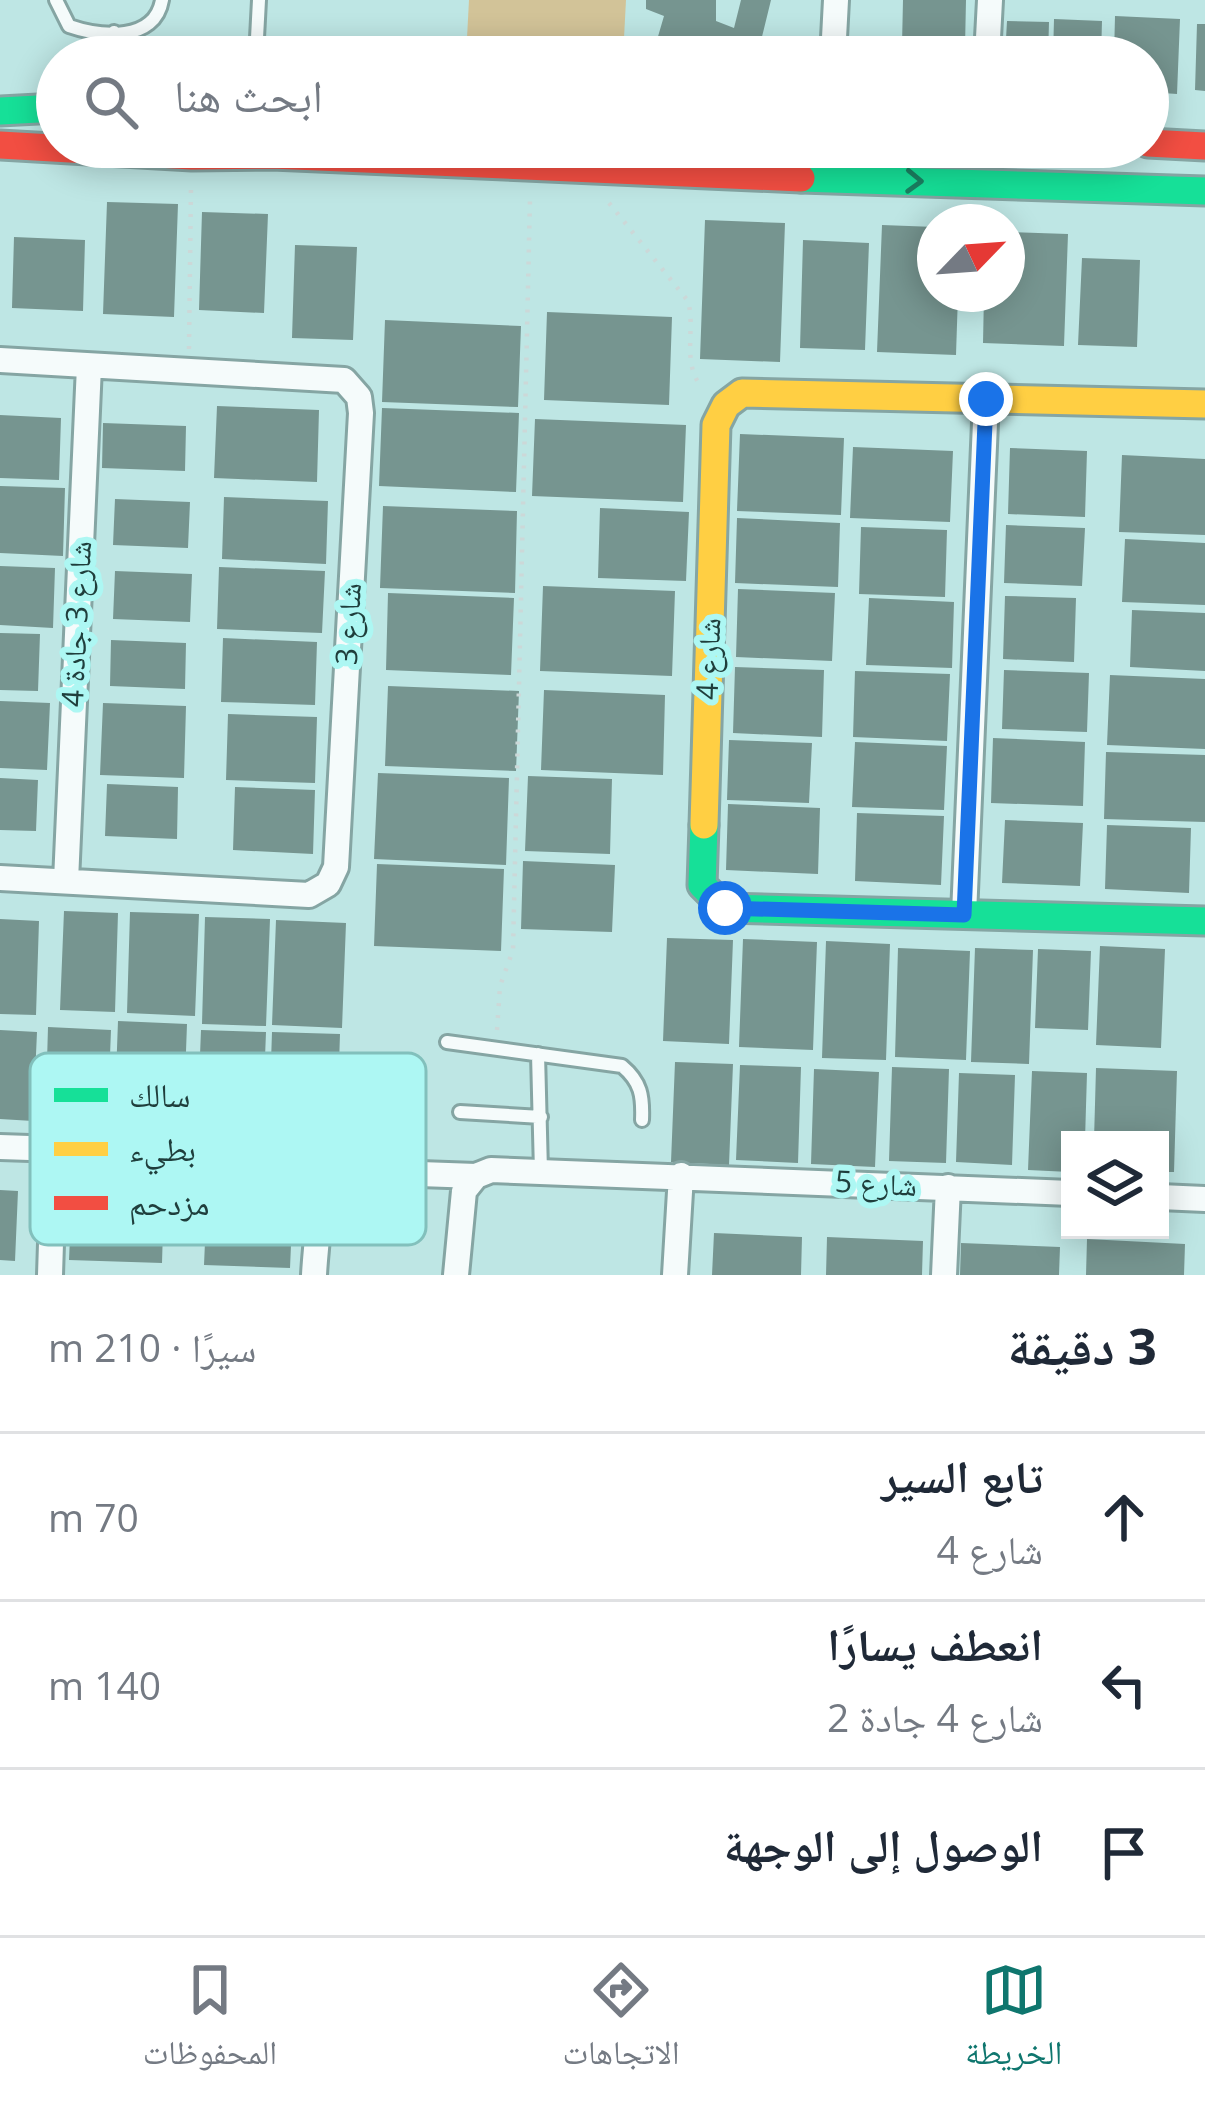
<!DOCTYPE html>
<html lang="ar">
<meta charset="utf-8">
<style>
body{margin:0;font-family:"Open Sans","Noto Naskh Arabic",sans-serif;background:#f2f2f3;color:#1f2937;direction:rtl}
.controls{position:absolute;right:36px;bottom:36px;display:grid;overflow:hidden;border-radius:0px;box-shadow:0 6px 30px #0003}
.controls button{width:108px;height:108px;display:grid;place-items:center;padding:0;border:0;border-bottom:3px solid #e0e1e3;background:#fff;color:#1f2937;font:60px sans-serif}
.compass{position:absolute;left:917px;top:204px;width:108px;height:108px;border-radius:50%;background:#fff;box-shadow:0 6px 30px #0003;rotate:65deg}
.stop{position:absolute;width:36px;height:36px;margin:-27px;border:9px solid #1a73e8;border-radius:50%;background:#fff}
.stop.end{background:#1a73e8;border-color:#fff;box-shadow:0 3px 12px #0008}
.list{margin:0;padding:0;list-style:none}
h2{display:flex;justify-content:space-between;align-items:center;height:156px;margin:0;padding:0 48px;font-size:51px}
h2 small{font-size:39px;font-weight:400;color:#747a83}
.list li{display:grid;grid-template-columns:78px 1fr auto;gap:36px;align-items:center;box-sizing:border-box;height:168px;padding:0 48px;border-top:3px solid #e0e1e3}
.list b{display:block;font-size:45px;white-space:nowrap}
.list p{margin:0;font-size:39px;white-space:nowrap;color:#747a83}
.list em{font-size:39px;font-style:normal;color:#747a83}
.icon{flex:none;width:66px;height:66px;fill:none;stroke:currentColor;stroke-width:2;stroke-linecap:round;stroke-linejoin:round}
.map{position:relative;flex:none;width:1205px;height:1275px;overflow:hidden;direction:ltr}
.search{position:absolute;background:#fff;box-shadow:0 6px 30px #0003;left:36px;right:36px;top:36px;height:132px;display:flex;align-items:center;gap:30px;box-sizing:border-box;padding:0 42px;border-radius:66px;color:#747a83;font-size:45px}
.sheet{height:660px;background:#fff}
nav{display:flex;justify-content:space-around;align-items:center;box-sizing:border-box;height:168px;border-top:3px solid #e0e1e3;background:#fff;font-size:33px;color:#747a83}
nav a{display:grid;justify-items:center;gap:6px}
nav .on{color:#0f766e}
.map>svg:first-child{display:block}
.green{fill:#d2c398}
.building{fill:#769590}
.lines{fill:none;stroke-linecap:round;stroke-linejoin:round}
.lane-casing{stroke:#85a5a3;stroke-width:18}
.street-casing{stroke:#85a5a3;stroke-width:30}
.fast-casing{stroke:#85a5a3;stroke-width:33}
.slow-casing{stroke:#85a5a3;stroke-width:33}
.jam-casing{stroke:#85a5a3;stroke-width:33}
.path{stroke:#ccd8d8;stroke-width:4.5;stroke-dasharray:3 9;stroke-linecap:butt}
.lane{stroke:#f5fbfb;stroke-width:12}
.street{stroke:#f5fbfb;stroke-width:24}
.fast{stroke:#16e098;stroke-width:27}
.slow{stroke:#ffcf43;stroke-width:27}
.jam{stroke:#f24e42;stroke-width:27}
.oneway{stroke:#1b7f61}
.route{stroke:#1a73e8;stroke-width:15}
.labels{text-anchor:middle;stroke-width:12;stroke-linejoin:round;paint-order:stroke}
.street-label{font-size:30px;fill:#1f3e3c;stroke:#adf7f3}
.key{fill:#adf7f3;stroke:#82c0bc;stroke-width:3}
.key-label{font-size:33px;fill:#1f3e3c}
</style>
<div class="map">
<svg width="1205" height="1275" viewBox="0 0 1205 1275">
<rect width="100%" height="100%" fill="#bee6e4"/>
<path class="green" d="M469,0H626L623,57H466Z"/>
<path class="building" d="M646,0H716V21L734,28L741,0H771L757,57H652L664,16L646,9Z
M903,0H966L965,47L902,45Z
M1115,16L1180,19L1177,94L1148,92V57H1114Z
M1054,19L1102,21L1101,57H1053Z
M1007,21L1049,22L1048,57H1005Z
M1197,24H1205V91L1195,90Z
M107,202L178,204L174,317L103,314Z
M202,212L268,214L264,313L199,310Z
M705,220L785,223L780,362L700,359Z
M882,225L935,227V294H958L956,355L877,352Z
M1007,232L1068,234L1064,346L983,343L984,294H1007Z
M14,237L85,240L83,311L12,308Z
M803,240L869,243L865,350L800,348Z
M295,245L357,247L353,340L292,338Z
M1082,258L1140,260L1137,347L1078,345Z
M547,312L672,317L669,405L544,400Z
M385,320L521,326L518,407L382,402Z
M217,406L319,410L317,482L214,478Z
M382,408L519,413L516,492L379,486Z
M0,415L61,418L59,480L0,478Z
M535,419L686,425L683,502L532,496Z
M103,423L186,426L185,471L102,468Z
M740,434L844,438L841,515L737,511Z
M853,447L953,451L950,522L850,518Z
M1010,448L1087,451L1085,517L1008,514Z
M1122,455L1205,459V535L1119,532Z
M0,486L65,488L63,556L0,553Z
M224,497L328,501L326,564L222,559Z
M115,499L190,502L188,548L113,545Z
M383,506L517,511L515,593L380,588Z
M600,508L689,512L686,581L598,578Z
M737,518L840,523L838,587L735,583Z
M1006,525L1085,528L1082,586L1004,583Z
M861,527L947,530L945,597L859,594Z
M1125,539L1205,543V605L1122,602Z
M0,566L55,568L53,628L0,625Z
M219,567L325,571L322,633L217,629Z
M115,571L192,574L190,622L113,619Z
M543,586L675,591L672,676L540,671Z
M738,589L835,593L832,661L736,657Z
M388,593L514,598L511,675L386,670Z
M1005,596L1076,598L1074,662L1003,659Z
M869,598L954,602L952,668L866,665Z
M1132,610L1205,613V671L1130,667Z
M0,633L40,634L38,691L0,690Z
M223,638L317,642L315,705L221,702Z
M111,640L186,643L185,689L110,686Z
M735,667L824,670L822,737L733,733Z
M1004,670L1089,673L1087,732L1002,729Z
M855,671L950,674L947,741L853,737Z
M1110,675L1205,679V749L1107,745Z
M388,686L519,691L516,771L385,766Z
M544,690L665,695L663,775L541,770Z
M0,701L50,703L47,770L0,768Z
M103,703L186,706L184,778L100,775Z
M228,714L317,717L315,783L226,780Z
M993,738L1085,742L1083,806L991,803Z
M729,740L812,743L809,803L727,800Z
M855,742L947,746L944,810L852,807Z
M1106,752L1205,755V822L1104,819Z
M378,773L509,778L506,865L374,859Z
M528,776L612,779L610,854L525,851Z
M0,778L38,780L36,831L0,830Z
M107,784L178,787L177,839L105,836Z
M235,787L315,790L313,854L233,850Z
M728,804L820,808L818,874L726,870Z
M857,813L944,816L941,885L855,881Z
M1005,820L1083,823L1080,886L1002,883Z
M1107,825L1191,828L1189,893L1105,889Z
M523,861L615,865L612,932L521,929Z
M377,864L504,869L501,951L374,946Z
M64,911L118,913L115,1012L60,1010Z
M130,912L199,914L195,1016L127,1013Z
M205,917L270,919L266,1026L202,1024Z
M0,919L39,921L36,1015L0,1014Z
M276,920L346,923L342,1028L272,1025Z
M667,938L733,940L729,1044L663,1041Z
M743,939L817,942L813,1050L739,1047Z
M826,941L890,944L886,1060L822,1058Z
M1100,946L1165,949L1161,1048L1096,1045Z
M898,948L970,951L966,1060L895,1057Z
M975,948L1033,950L1029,1064L971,1062Z
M1038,949L1091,951L1088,1030L1035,1028Z
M118,1021L187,1024L183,1133L114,1130Z
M48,1027L111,1030L107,1133L45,1130Z
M0,1030L37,1032L33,1121L0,1119Z
M201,1030L266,1032L262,1135L197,1132Z
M272,1032L340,1034L337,1125L269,1122Z
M675,1062L733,1064L729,1165L671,1162Z
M740,1065L801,1067L798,1163L736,1160Z
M892,1067L949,1069L946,1163L889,1161Z
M1096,1068L1177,1071L1174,1172H1160V1140H1094Z
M814,1069L879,1072L875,1167L811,1164Z
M1032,1071L1087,1073L1085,1140H1070V1172L1028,1170Z
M959,1073L1015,1075L1012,1165L956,1162Z
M0,1190L18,1191L15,1261L0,1260Z
M72,1191L164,1195L162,1263L69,1260Z
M207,1196L293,1199L290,1268L204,1265Z
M714,1233L802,1237L801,1275H712Z
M827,1237L923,1241L922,1275H826Z
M1087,1239L1185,1244L1184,1275H1086Z
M961,1243L1060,1247L1059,1275H960Z"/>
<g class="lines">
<g class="lane-casing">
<path id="lane" d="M56,0L69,26C101,37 155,42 162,0
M112,57L114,32
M256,57L259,0
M447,1042L622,1066C641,1082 643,1096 642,1120
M538,1054L541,1172
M460,1112L541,1117"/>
</g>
<g class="street-casing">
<path id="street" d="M833,57L836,0
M987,57L990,0
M0,360L344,380L359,397L361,413L336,867L328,884L309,895L0,878
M66,881L89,366
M964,915L986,399
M0,1147L292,1157C329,1187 316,1231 314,1275
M308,1170L476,1176L491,1170L1070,1193
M1160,1197L1205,1199
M50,1275L54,1149
M456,1275L464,1191L476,1176
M675,1275L681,1175
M944,1275L948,1187"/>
</g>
<g class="fast-casing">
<path id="fast" d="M0,111L57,108
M801,178L1205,191
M704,825L702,885L725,908L1205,921"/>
</g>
<g class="slow-casing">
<path id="slow" d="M704,825L716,425L726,405L742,393L1205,404"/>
</g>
<g class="jam-casing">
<path id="jam" d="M1148,143L1205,146
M0,145L192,156L272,155L801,178"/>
</g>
<path class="path" d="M609,203L688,301C696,331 681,361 702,388
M189,349L191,186
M497,1030L500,986L513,950L530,199"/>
<use href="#lane" class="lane"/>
<use href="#street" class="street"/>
<use href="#fast" class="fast"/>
<use href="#slow" class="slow"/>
<use href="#jam" class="jam"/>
</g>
<defs><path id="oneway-chevron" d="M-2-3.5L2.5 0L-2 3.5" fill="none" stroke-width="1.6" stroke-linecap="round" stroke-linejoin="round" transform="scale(3)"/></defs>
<use class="oneway" href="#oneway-chevron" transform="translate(914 181) rotate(2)"/>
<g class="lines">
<path class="route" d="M725,908L964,915L986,399"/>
</g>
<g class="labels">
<g class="street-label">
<text transform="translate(77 624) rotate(-87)" y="10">شارع 3 جادة 4</text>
<text transform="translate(349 624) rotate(-87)" y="10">شارع 3</text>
<text transform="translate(709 659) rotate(-88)" y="10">شارع 4</text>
<text transform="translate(876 1184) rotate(3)" y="10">شارع 5</text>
</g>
</g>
<rect x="30" y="1053" width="396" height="192" rx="18" class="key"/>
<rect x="54" y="1088" width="54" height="14" fill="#16e098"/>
<rect x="54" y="1142" width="54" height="14" fill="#ffcf43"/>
<rect x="54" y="1196" width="54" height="14" fill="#f24e42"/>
<g class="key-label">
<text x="129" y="1107">سالك</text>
<text x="129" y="1161">بطيء</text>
<text x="129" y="1215">مزدحم</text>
</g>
</svg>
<div class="controls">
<button><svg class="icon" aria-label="layers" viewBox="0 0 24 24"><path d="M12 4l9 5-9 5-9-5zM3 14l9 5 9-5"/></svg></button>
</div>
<svg class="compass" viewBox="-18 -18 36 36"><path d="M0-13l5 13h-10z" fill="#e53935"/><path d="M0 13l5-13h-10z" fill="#747a83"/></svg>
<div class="stop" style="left:725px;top:908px"></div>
<div class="stop end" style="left:986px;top:399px"></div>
<div class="search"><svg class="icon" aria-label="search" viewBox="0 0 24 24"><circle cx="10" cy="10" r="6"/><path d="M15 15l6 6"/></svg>ابحث هنا</div>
</div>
<section class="sheet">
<h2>3 دقيقة<small>سيرًا · 210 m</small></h2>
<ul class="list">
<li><svg class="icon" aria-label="ahead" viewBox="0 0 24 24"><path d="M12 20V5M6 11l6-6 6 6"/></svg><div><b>تابع السير</b><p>شارع 4</p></div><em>70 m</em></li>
<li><svg class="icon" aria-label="left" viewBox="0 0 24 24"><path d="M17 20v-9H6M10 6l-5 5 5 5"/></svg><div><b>انعطف يسارًا</b><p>شارع 4 جادة 2</p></div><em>140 m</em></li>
<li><svg class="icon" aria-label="arrive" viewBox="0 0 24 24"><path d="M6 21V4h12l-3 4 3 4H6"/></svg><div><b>الوصول إلى الوجهة</b></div></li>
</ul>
</section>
<nav>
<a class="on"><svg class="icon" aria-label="map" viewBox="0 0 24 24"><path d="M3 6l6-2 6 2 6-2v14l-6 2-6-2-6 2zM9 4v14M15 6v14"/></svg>الخريطة</a>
<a><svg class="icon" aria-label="directions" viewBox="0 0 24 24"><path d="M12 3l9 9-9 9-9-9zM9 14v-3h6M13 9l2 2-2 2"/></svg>الاتجاهات</a>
<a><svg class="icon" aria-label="saved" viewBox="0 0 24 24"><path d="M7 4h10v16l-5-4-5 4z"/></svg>المحفوظات</a>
</nav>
